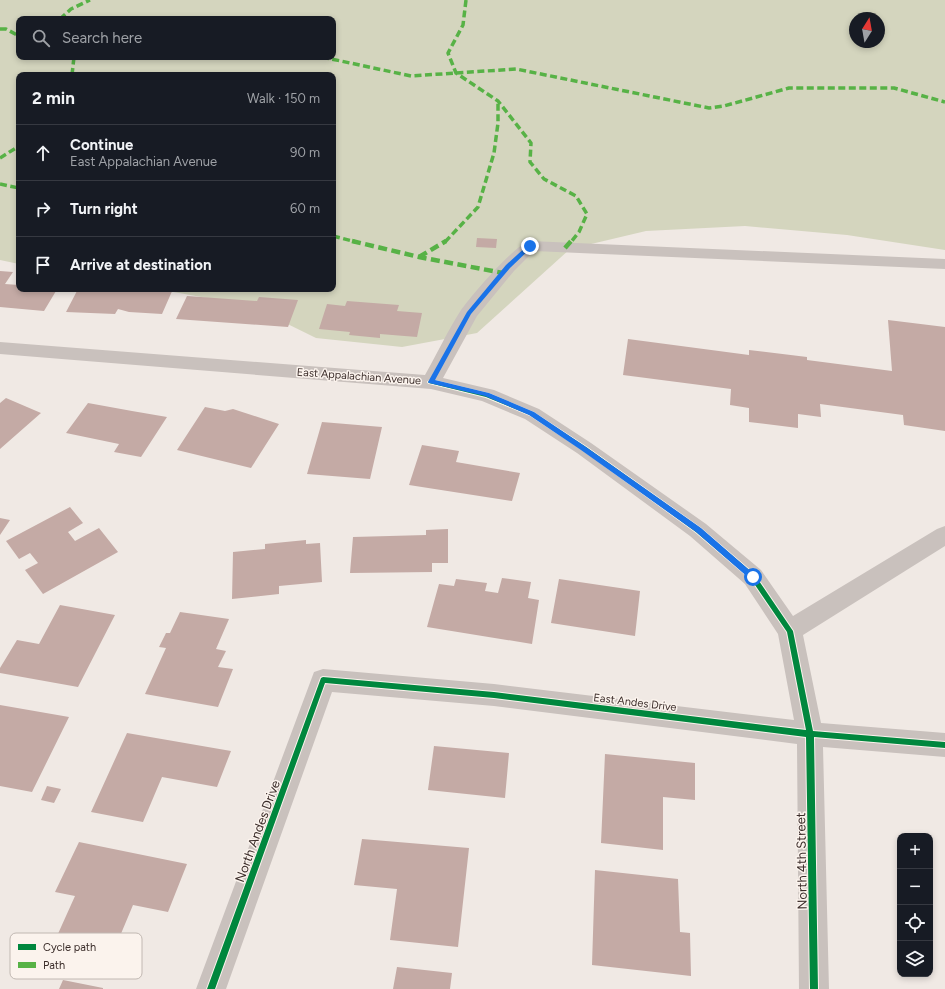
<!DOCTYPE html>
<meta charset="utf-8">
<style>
body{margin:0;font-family:Figtree,sans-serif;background:#242831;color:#f1f3f6}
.controls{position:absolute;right:12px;bottom:12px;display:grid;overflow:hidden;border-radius:8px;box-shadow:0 2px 6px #0003}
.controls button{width:36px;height:36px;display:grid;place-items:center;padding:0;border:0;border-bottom:1px solid #363941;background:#171b24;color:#f1f3f6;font:20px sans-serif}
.compass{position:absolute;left:849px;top:12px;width:36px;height:36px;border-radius:50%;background:#171b24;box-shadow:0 2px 6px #0003;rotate:11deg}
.stop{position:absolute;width:12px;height:12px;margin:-9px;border:3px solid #1a73e8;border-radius:50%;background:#fff}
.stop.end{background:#1a73e8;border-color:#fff;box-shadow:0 1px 4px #0008}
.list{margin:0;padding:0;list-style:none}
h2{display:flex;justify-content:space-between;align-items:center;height:52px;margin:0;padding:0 16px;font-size:17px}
h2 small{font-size:13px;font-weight:400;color:#9ea1a6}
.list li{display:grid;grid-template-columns:26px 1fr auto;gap:12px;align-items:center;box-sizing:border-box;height:56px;padding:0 16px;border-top:1px solid #363941}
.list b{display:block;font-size:15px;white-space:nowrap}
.list p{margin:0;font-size:13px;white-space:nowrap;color:#9ea1a6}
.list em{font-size:13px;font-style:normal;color:#9ea1a6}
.icon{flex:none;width:22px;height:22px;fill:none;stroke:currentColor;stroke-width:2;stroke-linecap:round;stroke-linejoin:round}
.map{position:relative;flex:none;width:945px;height:989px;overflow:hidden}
.search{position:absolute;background:#171b24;box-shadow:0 2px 6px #0003;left:16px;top:16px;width:320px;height:44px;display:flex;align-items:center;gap:10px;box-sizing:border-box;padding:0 14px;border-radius:8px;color:#9ea1a6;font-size:15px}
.panel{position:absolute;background:#171b24;box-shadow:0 2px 6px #0003;left:16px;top:72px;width:320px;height:220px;border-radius:8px}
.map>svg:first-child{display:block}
.green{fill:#d4d5be;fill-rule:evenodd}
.building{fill:#c4aaa5}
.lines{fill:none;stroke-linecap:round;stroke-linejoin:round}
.minor{fill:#c9c1bd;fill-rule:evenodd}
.quiet-far1{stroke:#57b246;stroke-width:3.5;stroke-dasharray:7 3.5;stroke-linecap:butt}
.quiet{stroke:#57b246;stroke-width:4.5;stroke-dasharray:9 4.5;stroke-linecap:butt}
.cycleway-casing{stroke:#fbf3ed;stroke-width:2}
.cycleway{fill:#00873e;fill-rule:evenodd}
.route{fill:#1a73e8}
.labels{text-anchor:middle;stroke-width:3;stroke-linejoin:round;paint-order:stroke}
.street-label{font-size:11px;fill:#3b2d2a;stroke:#fbf3ed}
.near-street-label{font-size:13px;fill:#3b2d2a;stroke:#fbf3ed}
.key{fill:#fbf3ed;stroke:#c1b8b2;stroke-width:1}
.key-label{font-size:11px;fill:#3b2d2a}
</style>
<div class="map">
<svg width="945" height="989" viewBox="0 0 945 989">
<rect width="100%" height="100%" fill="#f0e9e4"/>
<path class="green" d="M0,0H945V250L847,235L745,226L646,231L570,249L477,333L402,347L316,338L251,306L157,289H333V75H19V264L0,260ZM855,18H879V42H855ZM19,19H333V57H19Z"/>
<path class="building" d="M477,238L497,239L496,248L476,247Z
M0,271L13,272L5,284L19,285V289L56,291L44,311L0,307Z
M78,289H173L162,314L129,312L118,309L115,314L66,312Z
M187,296L257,301L259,297L298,300L288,327L176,319Z
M347,301L399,305L397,311L422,313L417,337L380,334V338L349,335L350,332L319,329L327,304L345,306Z
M888,320L945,327V431L904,425L903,415L820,404L821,417L798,414V428L749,422V408L730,405L731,389L623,375L628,339L749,355V350L807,357V360L892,371Z
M6,398L41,413L0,449V403Z
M88,403L132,411L167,417L141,457L114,452L119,444L66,433Z
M205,407L225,411L233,409L279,424L251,468L177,450Z
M322,422L382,427L370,479L307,474Z
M422,445L459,451L456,462L520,473L512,501L409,485Z
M70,507L83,523L68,532L75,541L99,528L118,552L43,594L25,570L38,563L30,553L19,559L6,541Z
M0,518L10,520L0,535Z
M448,529V563H432V572L350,573L353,537L426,535V530Z
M306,540V544L320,543L322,582L279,586V594L232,599L233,552L265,549V544Z
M502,578L531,582L528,598L539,600L532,644L427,627L439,584L454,586L456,579L487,583L485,591L498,593Z
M559,579L640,591L635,636L551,623Z
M60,605L115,615L78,687L0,673V668L17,640L39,644Z
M180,612L229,619L216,649L226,651L218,667L233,669L218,707L145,694L166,648L159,647L166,633H170Z
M0,705L69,717L32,792L0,786Z
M127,733L231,751L217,787L162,777L143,822L91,812Z
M434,746L509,753L505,798L428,790Z
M605,754L695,763V800L663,797V850L601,843Z
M47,786L61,789L54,803L41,800Z
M362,839L469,848L458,947L390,940L397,889L354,885Z
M79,842L187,864L168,912L133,905L115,948L57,936L75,896L55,892Z
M595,870L678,879L680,932L690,933L691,976L592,965Z
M397,967L452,973L450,989H393Z
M63,980L103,988V989H59Z"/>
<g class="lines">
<path class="minor" d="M530,241L945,259V269L534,251L514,271L477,316L443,378L494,390L539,409L591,443L706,524L761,570L793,616L937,529L945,526V546L803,635L821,723L945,733V757L823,747L829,989H799L797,744L494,706L332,692L226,989H196L314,672L323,669L494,684L794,720L778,634L745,584L690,536L577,453L525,419L482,401L431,389L0,354V342L425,375C437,354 448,330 461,310C472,295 514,245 530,241Z"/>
<path class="quiet-far1" d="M466,0L463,25L448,53L456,73L498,101L531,143L530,162L544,179L576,196L587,214L579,232L571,242
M60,19L71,9L90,0
M0,29H6L19,36
M322,57L411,76L516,69L709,108L724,106L789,88H894L945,102
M72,75L74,57
M0,158L19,146
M0,184L19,188
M333,236L356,242
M445,242L478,207L494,153L498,123V101"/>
<path class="quiet" d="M352,241L419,257L503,273
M565,248L571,241
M419,257L446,241"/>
<g class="cycleway-casing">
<path id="cycleway" d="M431,380L489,394L534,413L586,447L700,528L755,575L793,631L813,731L945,742V748L814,737L818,989H810L806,737L494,698L325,683L215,989H207L321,678L323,677L494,692L806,730L787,632L751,579L696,532L582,449L530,415L486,397L429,383L428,382Z"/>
</g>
<use href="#cycleway" class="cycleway"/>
</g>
<path class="route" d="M528,245L533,246L510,268L471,314L435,380L489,393L534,412L586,447L701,528L755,575V579H750L696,532L581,450L529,415L485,396L429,383L428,382L467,312L506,265Z"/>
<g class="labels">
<g class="street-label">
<text transform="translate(359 376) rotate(4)" y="4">East Appalachian Avenue</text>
<text transform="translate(635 702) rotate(7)" y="4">East Andes Drive</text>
</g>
<g class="near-street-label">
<text transform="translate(257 831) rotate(-70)" y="5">North Andes Drive</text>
<text transform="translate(801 861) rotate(-91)" y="5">North 4th Street</text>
</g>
</g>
<rect x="10" y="933" width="132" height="46" rx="6" class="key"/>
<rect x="18" y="944" width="18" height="6" fill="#00873e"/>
<rect x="18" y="962" width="18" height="6" fill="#57b246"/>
<g class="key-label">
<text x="43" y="951">Cycle path</text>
<text x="43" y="969">Path</text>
</g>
</svg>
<div class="controls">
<button>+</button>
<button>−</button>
<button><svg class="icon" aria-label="locate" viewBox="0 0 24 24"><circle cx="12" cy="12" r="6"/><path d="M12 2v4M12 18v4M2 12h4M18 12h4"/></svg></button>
<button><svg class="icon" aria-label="layers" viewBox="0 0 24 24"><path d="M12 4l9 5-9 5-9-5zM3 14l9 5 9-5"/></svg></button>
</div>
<svg class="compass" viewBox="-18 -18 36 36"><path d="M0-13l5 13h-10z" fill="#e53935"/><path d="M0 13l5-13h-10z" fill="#9ea1a6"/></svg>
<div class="stop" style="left:753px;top:577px"></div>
<div class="stop end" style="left:530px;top:246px"></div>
<div class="search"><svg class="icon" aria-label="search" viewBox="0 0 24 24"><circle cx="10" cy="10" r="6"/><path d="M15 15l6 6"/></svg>Search here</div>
<section class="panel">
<h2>2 min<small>Walk · 150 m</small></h2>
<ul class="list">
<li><svg class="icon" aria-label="ahead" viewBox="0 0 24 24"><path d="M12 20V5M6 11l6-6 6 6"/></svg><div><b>Continue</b><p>East Appalachian Avenue</p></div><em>90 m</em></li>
<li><svg class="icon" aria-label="right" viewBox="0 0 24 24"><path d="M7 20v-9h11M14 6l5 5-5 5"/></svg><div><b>Turn right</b></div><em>60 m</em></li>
<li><svg class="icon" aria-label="arrive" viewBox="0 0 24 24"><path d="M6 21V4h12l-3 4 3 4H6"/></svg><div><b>Arrive at destination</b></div></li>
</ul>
</section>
</div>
